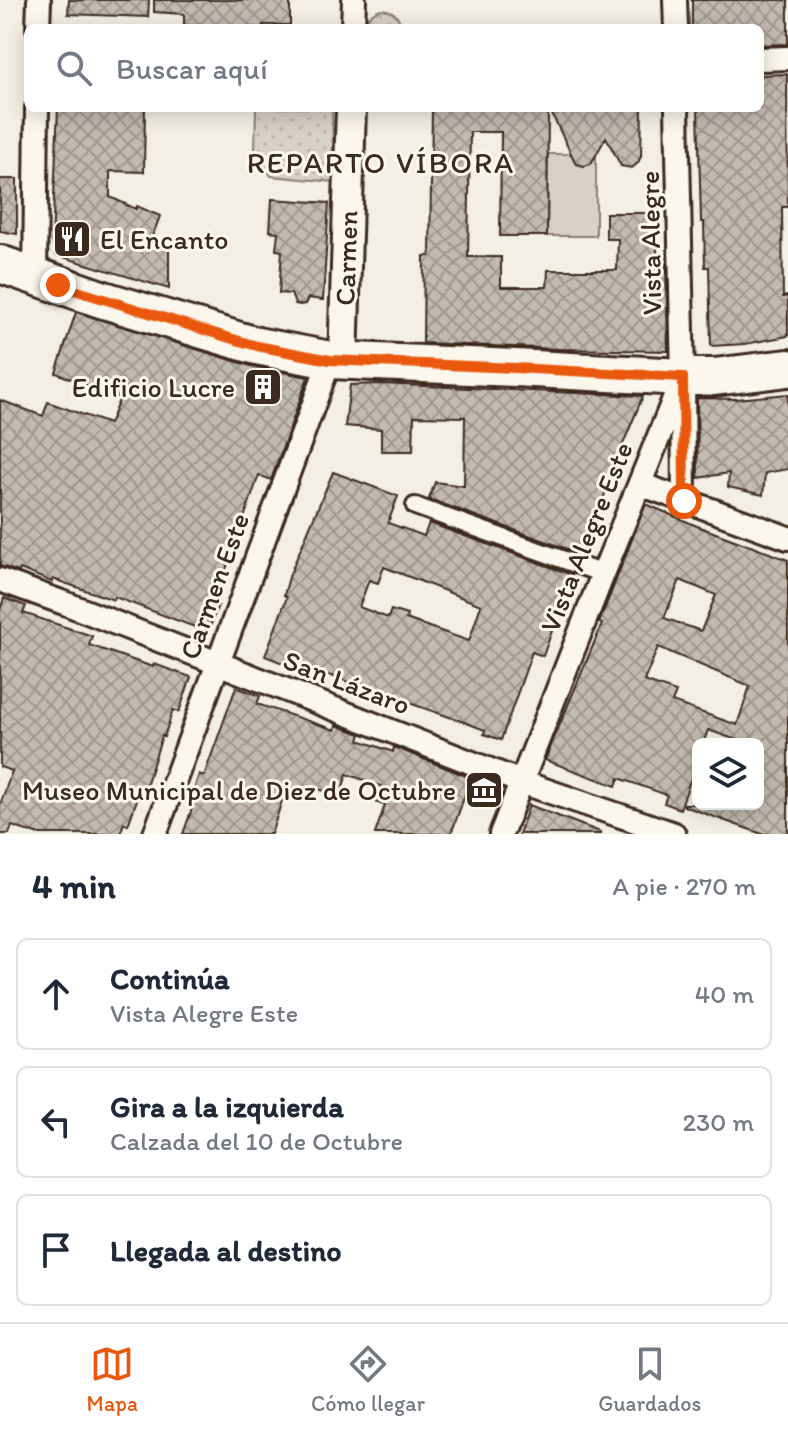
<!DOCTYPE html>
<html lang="es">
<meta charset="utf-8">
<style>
body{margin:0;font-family:Itim,sans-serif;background:#f6f6f7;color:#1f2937}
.controls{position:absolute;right:24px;bottom:24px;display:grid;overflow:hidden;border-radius:12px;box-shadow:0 4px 20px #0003}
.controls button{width:72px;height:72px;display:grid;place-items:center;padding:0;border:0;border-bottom:2px solid #e0e1e3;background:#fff;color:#1f2937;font:40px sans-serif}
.stop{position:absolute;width:24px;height:24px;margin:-18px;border:6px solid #ea580c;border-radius:50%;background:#fff}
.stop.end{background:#ea580c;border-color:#fff;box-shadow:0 2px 8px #0008}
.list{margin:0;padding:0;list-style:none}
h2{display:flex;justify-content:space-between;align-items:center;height:104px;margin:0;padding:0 32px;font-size:34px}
h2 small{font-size:26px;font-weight:400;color:#747a83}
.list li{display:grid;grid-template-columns:52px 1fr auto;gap:24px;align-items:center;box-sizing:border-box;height:112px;margin:0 16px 16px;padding:0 16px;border:2px solid #e0e1e3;border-radius:12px}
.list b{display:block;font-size:30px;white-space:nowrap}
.list p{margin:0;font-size:26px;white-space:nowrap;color:#747a83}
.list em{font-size:26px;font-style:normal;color:#747a83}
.icon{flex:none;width:44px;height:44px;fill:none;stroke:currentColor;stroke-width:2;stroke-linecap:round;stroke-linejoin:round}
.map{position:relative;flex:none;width:788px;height:834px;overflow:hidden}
.search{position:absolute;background:#fff;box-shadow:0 4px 20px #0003;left:24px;right:24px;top:24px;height:88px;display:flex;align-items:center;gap:20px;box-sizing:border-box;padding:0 28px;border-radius:12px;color:#747a83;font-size:30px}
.sheet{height:488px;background:#fff}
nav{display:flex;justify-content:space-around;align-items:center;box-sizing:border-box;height:112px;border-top:2px solid #e0e1e3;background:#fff;font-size:22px;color:#747a83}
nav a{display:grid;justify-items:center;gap:4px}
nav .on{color:#ea580c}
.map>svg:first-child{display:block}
.grass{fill:url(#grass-dots);stroke:#8a7e72;stroke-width:2}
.park{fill:#d8d1c6;stroke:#8a7e72;stroke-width:2}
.building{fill:url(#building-cross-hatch);stroke:#3b2a1e;stroke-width:2;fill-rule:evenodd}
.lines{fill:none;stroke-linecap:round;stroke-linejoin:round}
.pedestrian-casing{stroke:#3b2a1e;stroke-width:22}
.minor-casing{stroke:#3b2a1e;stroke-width:28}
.tertiary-casing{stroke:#3b2a1e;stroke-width:34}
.primary-casing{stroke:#3b2a1e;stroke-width:42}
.pedestrian{stroke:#fbf7ec;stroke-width:16}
.minor{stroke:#fbf7ec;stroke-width:22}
.tertiary{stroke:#fbf7ec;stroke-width:28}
.primary{stroke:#fbf7ec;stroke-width:36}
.route{stroke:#ea580c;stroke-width:10}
.labels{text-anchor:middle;stroke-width:6;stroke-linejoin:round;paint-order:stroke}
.poi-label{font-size:28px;fill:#3b2a1e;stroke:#fbf7ec;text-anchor:end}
.street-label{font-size:28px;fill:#3b2a1e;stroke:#fbf7ec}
.neighbourhood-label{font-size:30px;letter-spacing:2px;fill:#3b2a1e;stroke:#fbf7ec}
</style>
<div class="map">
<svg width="788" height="834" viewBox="0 0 788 834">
<defs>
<pattern id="grass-dots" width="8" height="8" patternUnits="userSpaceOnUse" patternTransform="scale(2)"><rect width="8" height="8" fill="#d8d1c6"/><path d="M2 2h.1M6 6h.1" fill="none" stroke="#bab4aa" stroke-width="1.8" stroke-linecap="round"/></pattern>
<pattern id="building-cross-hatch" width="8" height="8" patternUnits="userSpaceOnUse" patternTransform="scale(2)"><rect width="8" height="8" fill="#c3bbb0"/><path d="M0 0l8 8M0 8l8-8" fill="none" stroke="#a0988f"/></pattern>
</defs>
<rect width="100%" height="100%" fill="#f3efe4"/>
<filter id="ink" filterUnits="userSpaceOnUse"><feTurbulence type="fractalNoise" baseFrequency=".0125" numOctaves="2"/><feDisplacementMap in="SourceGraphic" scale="16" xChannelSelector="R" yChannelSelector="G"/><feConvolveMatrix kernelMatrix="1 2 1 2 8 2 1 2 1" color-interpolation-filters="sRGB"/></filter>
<g filter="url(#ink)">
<path class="grass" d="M381,9C393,10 400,16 401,28H364C366,18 371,12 381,9Z
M256,108H332L334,182L271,176L255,151Z"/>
<path class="park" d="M548,154H596V236H547Z"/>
<path class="building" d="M69,0H149L148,17L68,14Z
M154,0H290V25H263V28L184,25V14L154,12Z
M692,0H788V44L760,45V28H692Z
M787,74L788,207H782L783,297L788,296V336L745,344L711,346L709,267H705L704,222H701L698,108H760V75Z
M58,108H145L144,172L110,171V197L136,209L137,206L160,216L151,240L169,249V289L56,255L52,241Z
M432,108H548L547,236H500L501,132H470L468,257H501V287H547L548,270H617L618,239H606V213H657V262L666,263L668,351L559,349L423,343L424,256H430Z
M549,108H642L641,156L638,163L632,168L621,166L606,137L591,164L584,166L576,164Z
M0,179H17V234L0,231Z
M272,199L329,203L323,300L308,298L305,304L300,305L295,304L291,294L279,293L282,251L276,250L278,232L270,231Z
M76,312L251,366L308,377L271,480L259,475L214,604L218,605L208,632L115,597L114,600L53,579L52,582L20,569L19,572L0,566V400L43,416L48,402L109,424L120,398L56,373Z
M381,384L643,396L616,461L584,555L429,499L435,482L464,486L465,417L414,416L413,451H381V429L345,426L350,385Z
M788,394V469L765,473L763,495L728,487L729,473L698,478L697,398L736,399Z
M333,472L398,496L388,523L424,536L429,523L572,575L543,656L532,652L501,740L484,734L485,730L464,722L291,662L290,666L265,656L287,597L284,595L290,574ZM384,567L481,605L469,641L406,619L407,615L391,610L388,618L359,607L369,580L378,583Z
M646,504L697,526L788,560V834H762L684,806V804H758V744H748L708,730L703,744H698V759L680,809L664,803L667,795L619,778L616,786L545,760L602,624L599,623ZM680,580L716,595L701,631L664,618ZM658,647L750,686L737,725L672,702L676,692L644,681Z
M4,598L26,606L23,613L92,636L89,645L153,667L154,664L191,677L179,712L173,710L164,737L162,736L143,795L139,794L128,825L124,823L120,834H36L12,826L9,834H0V805L12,771L0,767V610Z
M236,687L260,696L257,704L335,730L336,725L361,734L359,740L393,752L394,747L471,778L451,834H375L385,805L375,802L381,786L347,774L340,796L309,786L305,796L286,789L271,834H183L195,800L191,799L199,774L204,776Z
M529,805L600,832V834H519Z"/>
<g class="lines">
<g class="pedestrian-casing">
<path id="pedestrian" d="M415,506L603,574"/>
</g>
<g class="minor-casing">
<path id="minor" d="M675,0L676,28
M38,28L39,0
M353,28L354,0
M760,59L788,58
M677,108L683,377L684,501
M35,276L37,108
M640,484L788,538
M0,580L67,604L521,782L674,834
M155,834L330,360
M501,834L603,574L683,377"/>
</g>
<g class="tertiary-casing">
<path id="tertiary" d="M343,361L351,108"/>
</g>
<g class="primary-casing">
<path id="primary" d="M0,264L101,299L233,339L257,346L330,360L515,368L683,377H714L788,368"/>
</g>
<use href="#pedestrian" class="pedestrian"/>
<use href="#minor" class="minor"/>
<use href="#tertiary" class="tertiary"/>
<use href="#primary" class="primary"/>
</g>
</g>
<g class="lines" filter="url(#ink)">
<path class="route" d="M58,285L233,339L257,346L330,360L515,368L683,377L684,501"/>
</g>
<defs>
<g id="restaurant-square" transform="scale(2)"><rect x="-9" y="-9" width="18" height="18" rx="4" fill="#3b2a1e" stroke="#fbf7ec"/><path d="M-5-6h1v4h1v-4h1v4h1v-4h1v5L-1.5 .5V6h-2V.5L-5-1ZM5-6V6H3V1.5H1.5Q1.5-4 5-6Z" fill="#fff"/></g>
<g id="building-square" transform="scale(2)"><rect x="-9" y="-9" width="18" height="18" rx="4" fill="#3b2a1e" stroke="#fbf7ec"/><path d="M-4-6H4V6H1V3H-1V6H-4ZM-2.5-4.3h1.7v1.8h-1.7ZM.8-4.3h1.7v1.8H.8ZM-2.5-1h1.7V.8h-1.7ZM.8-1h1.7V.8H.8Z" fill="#fff"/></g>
<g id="museum-square" transform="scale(2)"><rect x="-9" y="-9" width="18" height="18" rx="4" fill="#3b2a1e" stroke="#fbf7ec"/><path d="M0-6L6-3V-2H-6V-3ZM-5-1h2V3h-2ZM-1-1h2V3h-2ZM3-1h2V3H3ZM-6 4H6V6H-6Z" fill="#fff"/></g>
</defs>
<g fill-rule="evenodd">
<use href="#restaurant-square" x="72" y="239"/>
<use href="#building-square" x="263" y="387"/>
<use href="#museum-square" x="484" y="790"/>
</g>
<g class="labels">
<g class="poi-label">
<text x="100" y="249" text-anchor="start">El Encanto</text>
<text x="235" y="397">Edificio Lucre</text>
<text x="456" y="800">Museo Municipal de Diez de Octubre</text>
</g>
<g class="street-label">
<text transform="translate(650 243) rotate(-91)" y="10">Vista Alegre</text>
<text transform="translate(346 258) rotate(-88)" y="10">Carmen</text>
<text transform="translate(586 537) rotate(-68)" y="10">Vista Alegre Este</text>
<text transform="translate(214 586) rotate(-70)" y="10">Carmen Este</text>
<text transform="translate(347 682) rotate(21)" y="10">San Lázaro</text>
</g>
<g class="neighbourhood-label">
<text x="381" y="173">REPARTO VÍBORA</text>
</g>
</g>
</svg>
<div class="controls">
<button><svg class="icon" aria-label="layers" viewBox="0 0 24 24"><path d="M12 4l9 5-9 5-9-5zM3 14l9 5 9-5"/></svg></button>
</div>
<div class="stop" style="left:684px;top:501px"></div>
<div class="stop end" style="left:58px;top:285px"></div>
<div class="search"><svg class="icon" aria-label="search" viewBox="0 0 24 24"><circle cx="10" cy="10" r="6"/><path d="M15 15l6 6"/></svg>Buscar aquí</div>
</div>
<section class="sheet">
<h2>4 min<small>A pie · 270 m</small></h2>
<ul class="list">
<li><svg class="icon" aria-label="ahead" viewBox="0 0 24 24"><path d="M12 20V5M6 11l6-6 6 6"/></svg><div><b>Continúa</b><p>Vista Alegre Este</p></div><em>40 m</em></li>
<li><svg class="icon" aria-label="left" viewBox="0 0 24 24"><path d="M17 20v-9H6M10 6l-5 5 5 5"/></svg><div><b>Gira a la izquierda</b><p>Calzada del 10 de Octubre</p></div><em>230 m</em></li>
<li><svg class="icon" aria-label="arrive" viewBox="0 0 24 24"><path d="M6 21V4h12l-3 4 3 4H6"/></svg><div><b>Llegada al destino</b></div></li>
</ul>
</section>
<nav>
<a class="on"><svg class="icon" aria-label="map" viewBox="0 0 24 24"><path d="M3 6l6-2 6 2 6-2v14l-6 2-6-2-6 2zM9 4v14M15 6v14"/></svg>Mapa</a>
<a><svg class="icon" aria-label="directions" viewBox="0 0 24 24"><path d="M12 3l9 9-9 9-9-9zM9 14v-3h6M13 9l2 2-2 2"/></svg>Cómo llegar</a>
<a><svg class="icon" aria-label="saved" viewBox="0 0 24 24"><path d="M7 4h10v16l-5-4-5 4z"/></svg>Guardados</a>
</nav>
